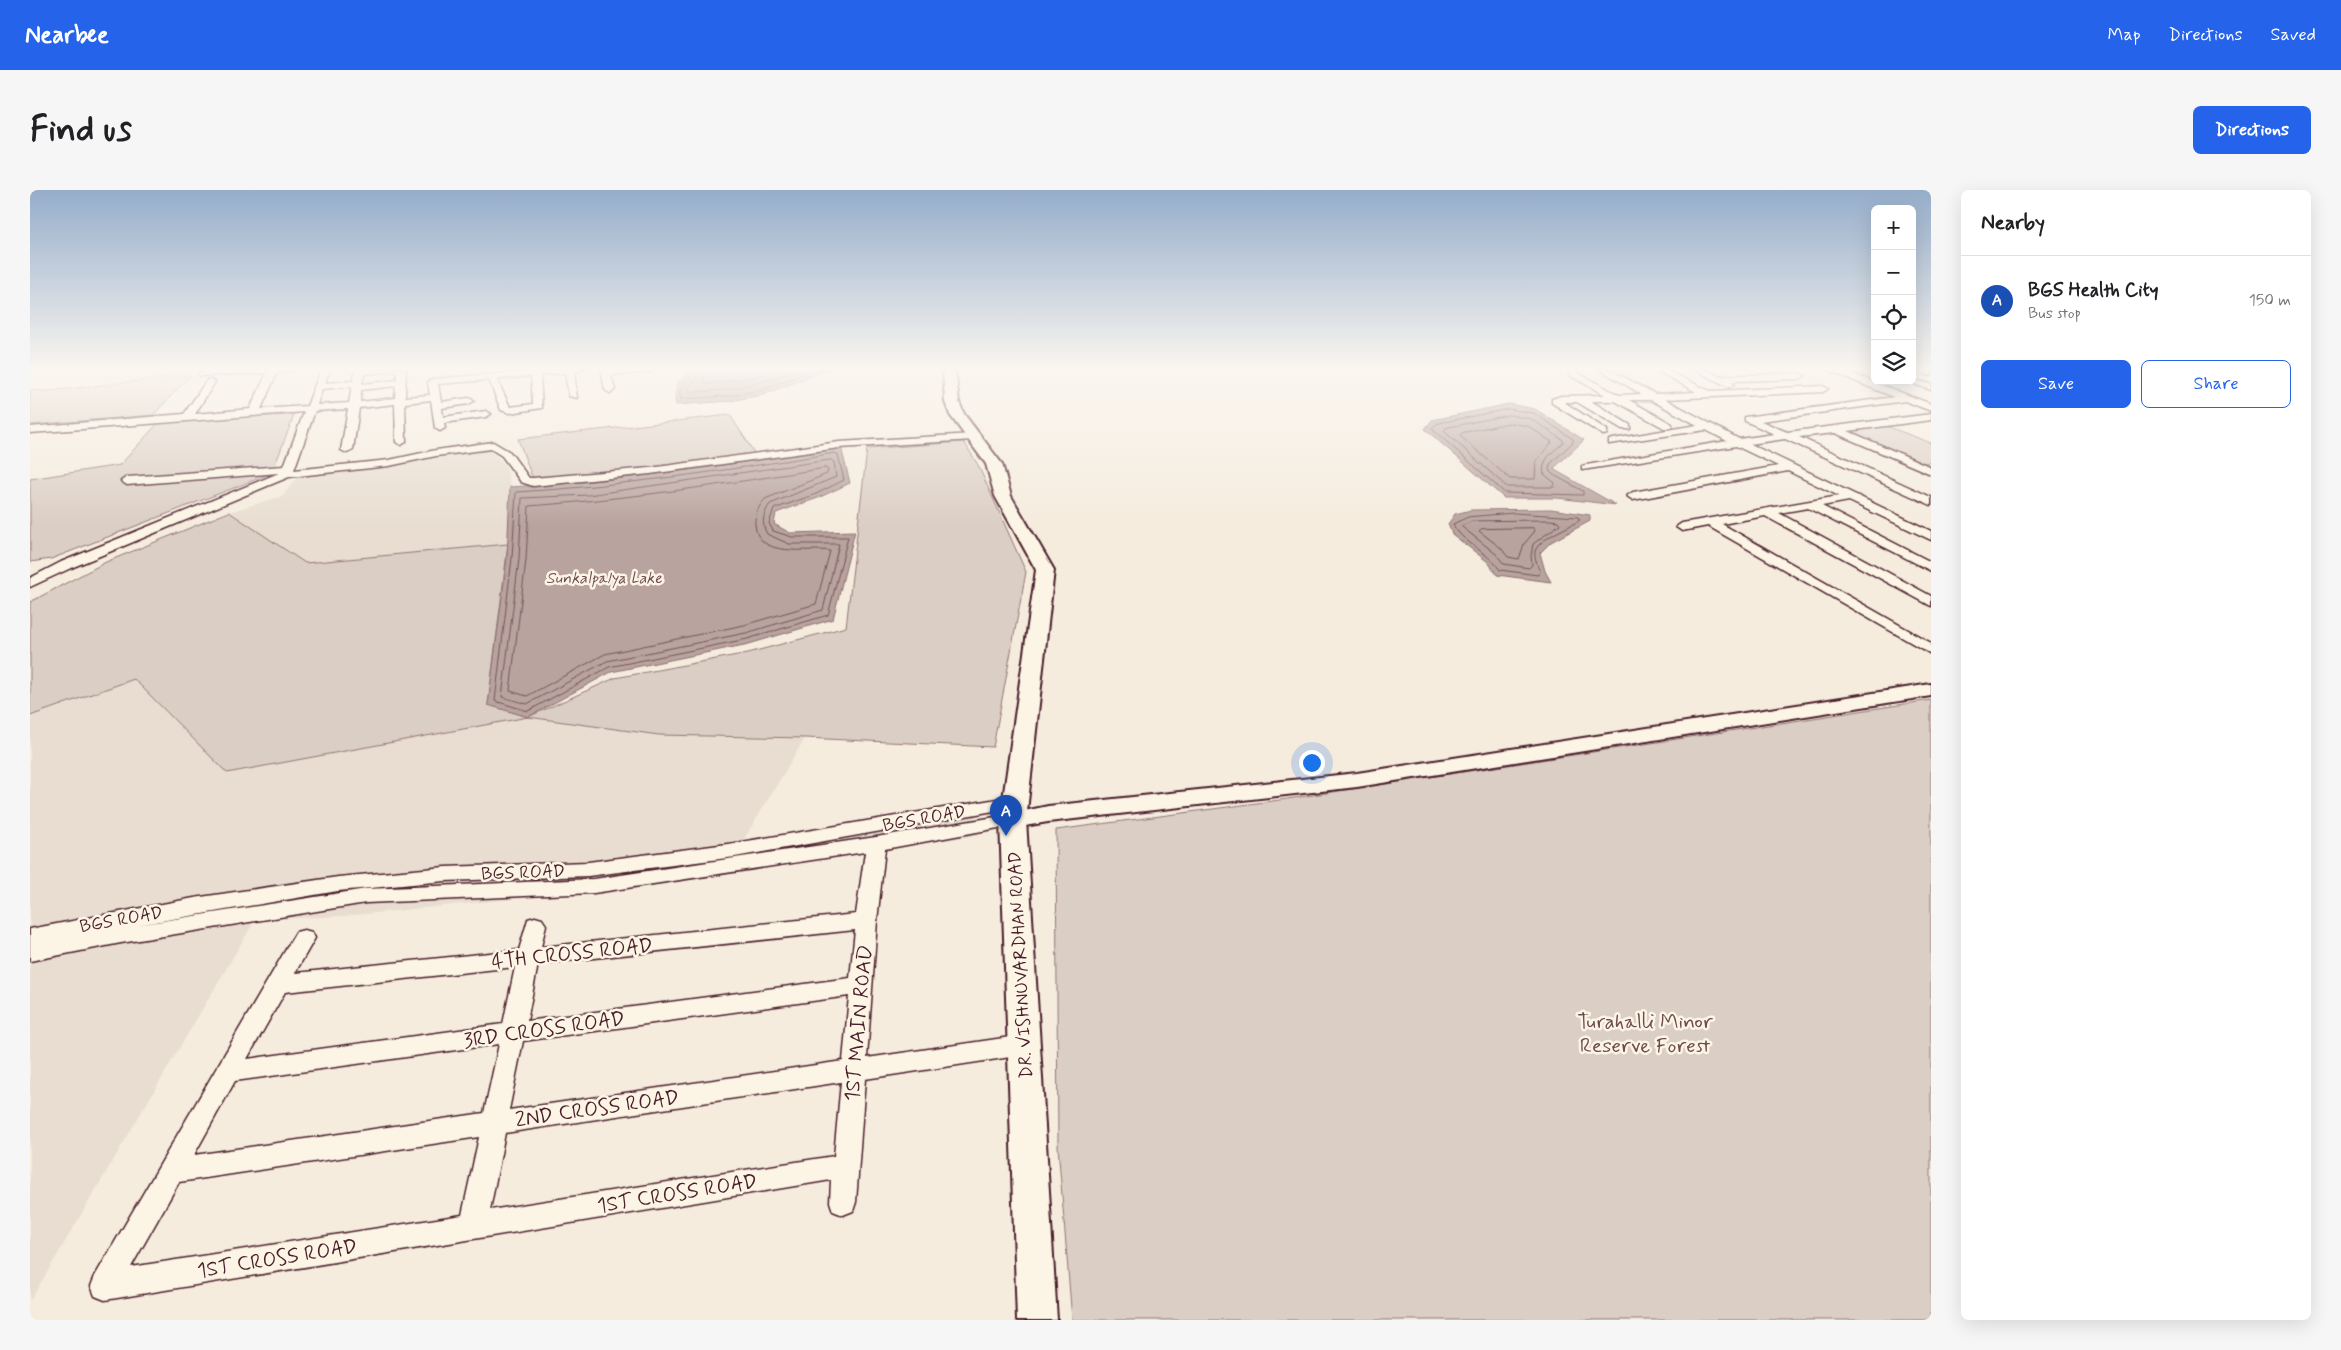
<!DOCTYPE html>
<meta charset="utf-8">
<style>
body{margin:0;font-family:Mynerve,sans-serif;background:#f6f6f6;color:#202124}
.controls{position:absolute;right:15px;top:15px;display:grid;overflow:hidden;border-radius:8px;box-shadow:0 5px 20px #0002}
.controls button{width:45px;height:45px;display:grid;place-items:center;padding:0;border:0;border-bottom:1px solid #e0e0e0;background:#fff;color:#202124;font:25px sans-serif}
.you{position:absolute;left:1281px;top:572px;width:18px;height:18px;margin:-12px;border:4px solid #fff;border-radius:50%;background:#1a73e8;box-shadow:0 0 0 8px #1a73e833}
.badge{display:grid;place-items:center;width:32px;height:32px;border-radius:50%;background:#2563eb;color:#fff;font-size:16px;font-weight:700}
.pin{position:absolute;translate:-50% -41px;filter:drop-shadow(0 1px 2px #0008)}
.pin::after{content:'';position:absolute;top:26px;width:18px;height:15px;background:inherit;clip-path:polygon(0 0,100% 0,50% 100%)}
.list{margin:0;padding:0;list-style:none}
h2{display:flex;justify-content:space-between;align-items:center;height:65px;margin:0;padding:0 20px;font-size:21px}
h2 small{font-size:16px;font-weight:400;color:#757577}
.list li{display:grid;grid-template-columns:32px 1fr auto;gap:15px;align-items:center;box-sizing:border-box;height:90px;padding:0 20px;border-top:1px solid #e0e0e0}
.list b{display:block;font-size:19px;white-space:nowrap}
.list p{margin:0;font-size:16px;white-space:nowrap;color:#757577}
.list em{font-size:16px;font-style:normal;color:#757577}
.actions{display:flex;gap:10px;padding:15px 20px}
.actions a{flex:1;padding:11px 0;border:1px solid #2563eb;border-radius:8px;text-align:center;font-size:18px;color:#2563eb}
.actions .main{background:#2563eb;color:#fff}
.icon{flex:none;width:28px;height:28px;fill:none;stroke:currentColor;stroke-width:2;stroke-linecap:round;stroke-linejoin:round}
.map{position:relative;flex:none;width:1901px;height:1130px;overflow:hidden;border-radius:8px}
header{display:flex;align-items:center;gap:30px;box-sizing:border-box;height:70px;padding:0 25px;background:#2563eb;color:#fff}
header strong{font-size:24px}
nav{display:flex;gap:28px;margin-inline-start:auto;font-size:18px}
.intro{display:flex;align-items:center;justify-content:space-between;box-sizing:border-box;height:120px;padding:0 30px}
h1{margin:0;font-size:35px}
.button{padding:12px 22px;border-radius:8px;background:#2563eb;color:#fff;font-size:18px;font-weight:700}
main{display:flex;gap:30px;padding:0 30px}
aside{flex:1;background:#fff;border-radius:8px;box-shadow:0 5px 20px #0002}
.map>svg:first-child{display:block}
.built{fill:#e8ddd0}
.green{fill:#dbcec4;stroke:#927678}
.water{fill:#b8a39e;stroke:#8c6e70}
.lines{fill:none;stroke-linecap:round;stroke-linejoin:round}
.shore{stroke:#765459;stroke-width:1}
.minor-casing{stroke:#4a1f2b;stroke-width:3}
.tertiary-casing{stroke:#4a1f2b;stroke-width:4}
.secondary-casing{stroke:#4a1f2b;stroke-width:4}
.minor{fill:#fcf5e5;fill-rule:evenodd}
.tertiary{fill:#fcf5e5;fill-rule:evenodd}
.secondary{fill:#fcf5e5;fill-rule:evenodd}
.labels{text-anchor:middle;stroke-width:5;stroke-linejoin:round;paint-order:stroke}
.far-water-label{font-size:16px;font-style:italic;fill:#704d53;stroke:#fcf5e5}
.street-label{font-size:18px;fill:#4a1f2b;stroke:#fcf5e5}
.near-street-label{font-size:21px;fill:#4a1f2b;stroke:#fcf5e5}
.near-park-label{font-size:21px;fill:#6e4b51;stroke:#fcf5e5}
</style>
<header>
<strong>Nearbee</strong>
<nav><a>Map</a><a>Directions</a><a>Saved</a></nav>
</header>
<div class="intro"><h1>Find us</h1><a class="button">Directions</a></div>
<main>
<div class="map">
<svg width="1901" height="1130" viewBox="0 0 1901 1130">
<rect width="100%" height="100%" fill="#f5ecde"/>
<filter id="ink" filterUnits="userSpaceOnUse"><feTurbulence type="fractalNoise" baseFrequency=".02" numOctaves="2"/><feDisplacementMap in="SourceGraphic" scale="10" xChannelSelector="R" yChannelSelector="G"/><feConvolveMatrix kernelMatrix="1 2 1 2 8 2 1 2 1" color-interpolation-filters="sRGB"/></filter>
<g filter="url(#ink)">
<path class="built" d="M459,259L477,277L480,297L478,354L274,373L199,322L253,306L272,280Z
M104,489L197,583L498,527L629,545L775,548L714,649L944,617L949,645L562,701L314,726L225,730L0,1111V526Z"/>
<path class="green" d="M161,185L123,225L0,235V200L18,201Z
M264,225L242,283L21,369L0,372V289L90,275L130,231Z
M700,225L725,264L555,285L502,287L488,249Z
M1856,236L1901,253V271L1893,274L1818,241Z
M934,252L948,275L996,382L963,557L775,548L629,545L498,527L197,583L104,489L0,526V412L76,372L199,322L275,373L478,354L458,514L498,527L585,488L718,463L816,437L837,259Z
M1901,510V1130H1042L1028,956L1026,640L1257,609Z"/>
<path class="water" d="M661,179H799L733,205L700,211L646,215C643,198 648,189 661,179Z
M1479,214L1505,219L1554,250L1523,279L1586,315L1527,308H1474L1395,239L1402,230Z
M811,257L820,293L788,308L746,323L744,334L760,343L825,341L803,429L719,454L581,482L498,527L458,515L477,368L480,297C592,291 701,275 811,257Z
M1521,319L1560,325V331L1521,352L1510,363L1515,381L1521,392L1467,385L1458,372L1422,344L1418,334L1425,324L1441,320Z"/>
<g class="lines">
<path class="shore" d="M664,179L649,202L651,209L699,206L732,200L785,179
M670,179L668,186L658,199L659,202C698,202 733,193 769,179
M677,179L674,191L677,194L728,187L749,179
M1479,219L1504,223L1543,249V252L1520,274L1519,279L1522,284L1553,301V305L1475,303L1402,239L1406,234Z
M1479,225L1501,229L1533,250V253C1523,262 1511,269 1514,284L1525,293L1524,297H1477L1414,241L1416,238Z
M1480,233L1498,236L1522,252L1506,271L1505,289H1480L1430,246L1432,243Z
M805,263L808,265L814,290L786,304L744,319L739,333L743,341L762,347H818L798,425L717,449L579,477L498,521L465,511L482,368L486,302C593,296 699,280 805,263Z
M801,270L804,272L806,287L740,314C733,323 731,334 737,344L759,354H809L793,420L716,443L577,471L497,514L472,507L489,369L492,308L558,305Z
M795,278L798,280L797,284L735,309C729,316 724,325 725,334C727,370 779,357 800,361L786,414L714,435L575,464L497,506L480,501L496,370L499,316C599,309 697,294 795,278Z
M1484,323L1548,327L1550,330C1540,337 1507,349 1505,362C1504,368 1508,376 1510,382L1508,385L1470,380C1458,362 1430,351 1423,334L1438,327Z
M1520,330L1528,331L1530,334L1503,354L1501,366L1502,375L1499,378L1474,374L1466,364L1431,336L1443,331Z
M1503,338L1505,341L1494,354L1489,369L1478,367L1471,358L1449,341L1451,339Z"/>
<g class="minor-casing">
<path id="minor" d="M174,179H183V181L262,179L261,181L247,183L231,219L277,216L291,179H300L295,193L323,191L326,179H376L375,207L400,205L398,192L403,189L524,179H556L544,182L547,208L539,206L535,183L510,185L512,218L480,223L471,220L459,190L408,194L411,212L439,208L444,211L439,214L412,218L413,227L456,221L461,224L456,227L414,233L415,238L410,241L405,238L401,210L375,213L376,252L371,255L366,252L365,214L329,218L323,260L317,263L311,260L318,219L285,221L264,280L359,270L406,260L463,252L480,262L499,288H503L620,278L809,252L943,244L948,247L943,250L809,258L620,284L503,296L491,292L472,266L461,259L406,266L359,276L259,287L41,378L0,397V388L31,372L249,283L97,295L91,291L97,287L254,276L274,222L0,243V237L154,224L177,190L180,189L185,192L165,224L220,219L237,183L170,186L168,184ZM367,181V190L332,194L334,184ZM501,186L503,214L480,217L468,192L469,189ZM322,196L319,213L287,215L292,199ZM366,196L365,208L330,212L331,200Z
M571,179H625L620,182L581,185L585,200L580,203L575,200Z
M1569,179H1579L1625,204L1666,202L1624,179H1634L1680,201L1793,196L1798,199L1793,202L1635,209L1709,249L1744,244L1715,231V227L1864,207L1800,181L1799,179H1810L1901,214V221L1875,211L1731,231L1757,242L1901,224V230L1818,241L1901,277V284L1805,243L1769,247L1901,307V315L1755,249L1720,254L1901,341V350L1819,311L1792,316L1901,372V381L1778,318L1749,323L1901,406V416L1735,326L1692,334L1901,453V464L1678,336L1652,341L1646,337L1652,333L1809,306L1758,281L1603,310L1597,306L1603,302L1748,276L1706,256L1552,280V276L1556,275L1697,251L1676,240L1579,254V250L1583,249L1667,235L1621,210H1599L1642,234V238H1634L1585,211H1561L1600,235V239H1592L1547,212H1534L1577,240V244L1573,245L1522,213V209L1531,206L1575,205L1539,185V181L1542,180L1589,205L1611,204Z
M1663,179H1674L1690,186L1770,183L1775,186L1770,189L1701,191L1704,194L1699,197Z
M1885,179L1901,180V186L1887,181Z
M1884,190L1901,194V200L1884,194Z
M985,606L992,608L994,612L992,616L705,667L558,686L415,691L308,701L107,735L336,699L564,689L846,647L983,624L990,626L992,630L990,634L855,659L847,731L837,868L994,845L1002,848L1006,855L1002,862L994,865L835,889L826,1012L823,1021L813,1025L803,1021L800,1012L801,990L75,1110L65,1106L61,1096L65,1086L266,742L274,740L282,742L285,748L265,783L489,760L498,729L505,727L512,729L516,735L511,757L826,724L835,662L564,703L336,713L91,753L0,771V739L164,708L308,687L415,677L558,672L705,653ZM825,740L820,788L497,831L508,774ZM485,777L473,834L217,869L255,802ZM819,806L813,871L479,920L493,851ZM469,854L454,923L164,965L205,891ZM811,892L804,966L460,1020L475,943ZM449,947L432,1025L101,1077L149,992Z"/>
</g>
<g class="tertiary-casing">
<path id="tertiary" d="M1901,494V506L1327,597L1018,632L983,638L975,635L972,630L975,625L1018,616L1327,583Z"/>
</g>
<g class="secondary-casing">
<path id="secondary" d="M913,179H925L929,212L934,224L972,274L981,306L1024,380L996,630L1027,1130H987L970,630L1006,380L965,306L956,274L920,225L915,212Z"/>
</g>
<use href="#minor" class="minor"/>
<use href="#tertiary" class="tertiary"/>
<use href="#secondary" class="secondary"/>
</g>
</g>
<linearGradient id="sky" x2="0" y2="1"><stop stop-color="#95adca"/><stop offset="0.53" stop-color="#faf6f0"/><stop offset="1" stop-color="#faf6f0" stop-opacity="0"/></linearGradient>
<rect width="1901" height="337" fill="url(#sky)"/>
<g class="labels">
<g class="far-water-label">
<text x="574" y="393">Sunkalpalya Lake</text>
</g>
<g class="street-label">
<text transform="translate(894 628) rotate(-10)" y="6">BGS ROAD</text>
<text transform="translate(493 682) rotate(-2)" y="6">BGS ROAD</text>
<text transform="translate(91 729) rotate(-10)" y="6">BGS ROAD</text>
<text transform="translate(990 775) rotate(-93)" y="6">DR. VISHNUVARDHAN ROAD</text>
</g>
<g class="near-street-label">
<text transform="translate(542 763) rotate(-6)" y="7">4TH CROSS ROAD</text>
<text transform="translate(828 833) rotate(-85)" y="7">1ST MAIN ROAD</text>
<text transform="translate(514 839) rotate(-8)" y="7">3RD CROSS ROAD</text>
<text transform="translate(567 918) rotate(-8)" y="7">2ND CROSS ROAD</text>
<text transform="translate(647 1003) rotate(-9)" y="7">1ST CROSS ROAD</text>
<text transform="translate(247 1068) rotate(-9)" y="7">1ST CROSS ROAD</text>
</g>
<g class="near-park-label">
<text x="1615" y="838">Turahalli Minor<tspan x="1615" dy="24">Reserve Forest</tspan></text>
</g>
</g>
</svg>
<div class="controls">
<button>+</button>
<button>−</button>
<button><svg class="icon" aria-label="locate" viewBox="0 0 24 24"><circle cx="12" cy="12" r="6"/><path d="M12 2v4M12 18v4M2 12h4M18 12h4"/></svg></button>
<button><svg class="icon" aria-label="layers" viewBox="0 0 24 24"><path d="M12 4l9 5-9 5-9-5zM3 14l9 5 9-5"/></svg></button>
</div>
<div class="you"></div>
<div class="pin badge" style="left:976px;top:646px;background:#1a4fb4">A</div>
</div>
<aside>
<h2>Nearby<small></small></h2>
<ul class="list">
<li><span class="badge" style="background:#1a4fb4">A</span><div><b>BGS Health City</b><p>Bus stop</p></div><em>150 m</em></li>
</ul>
<div class="actions"><a class="main">Save</a><a>Share</a></div>
</aside>
</main>
